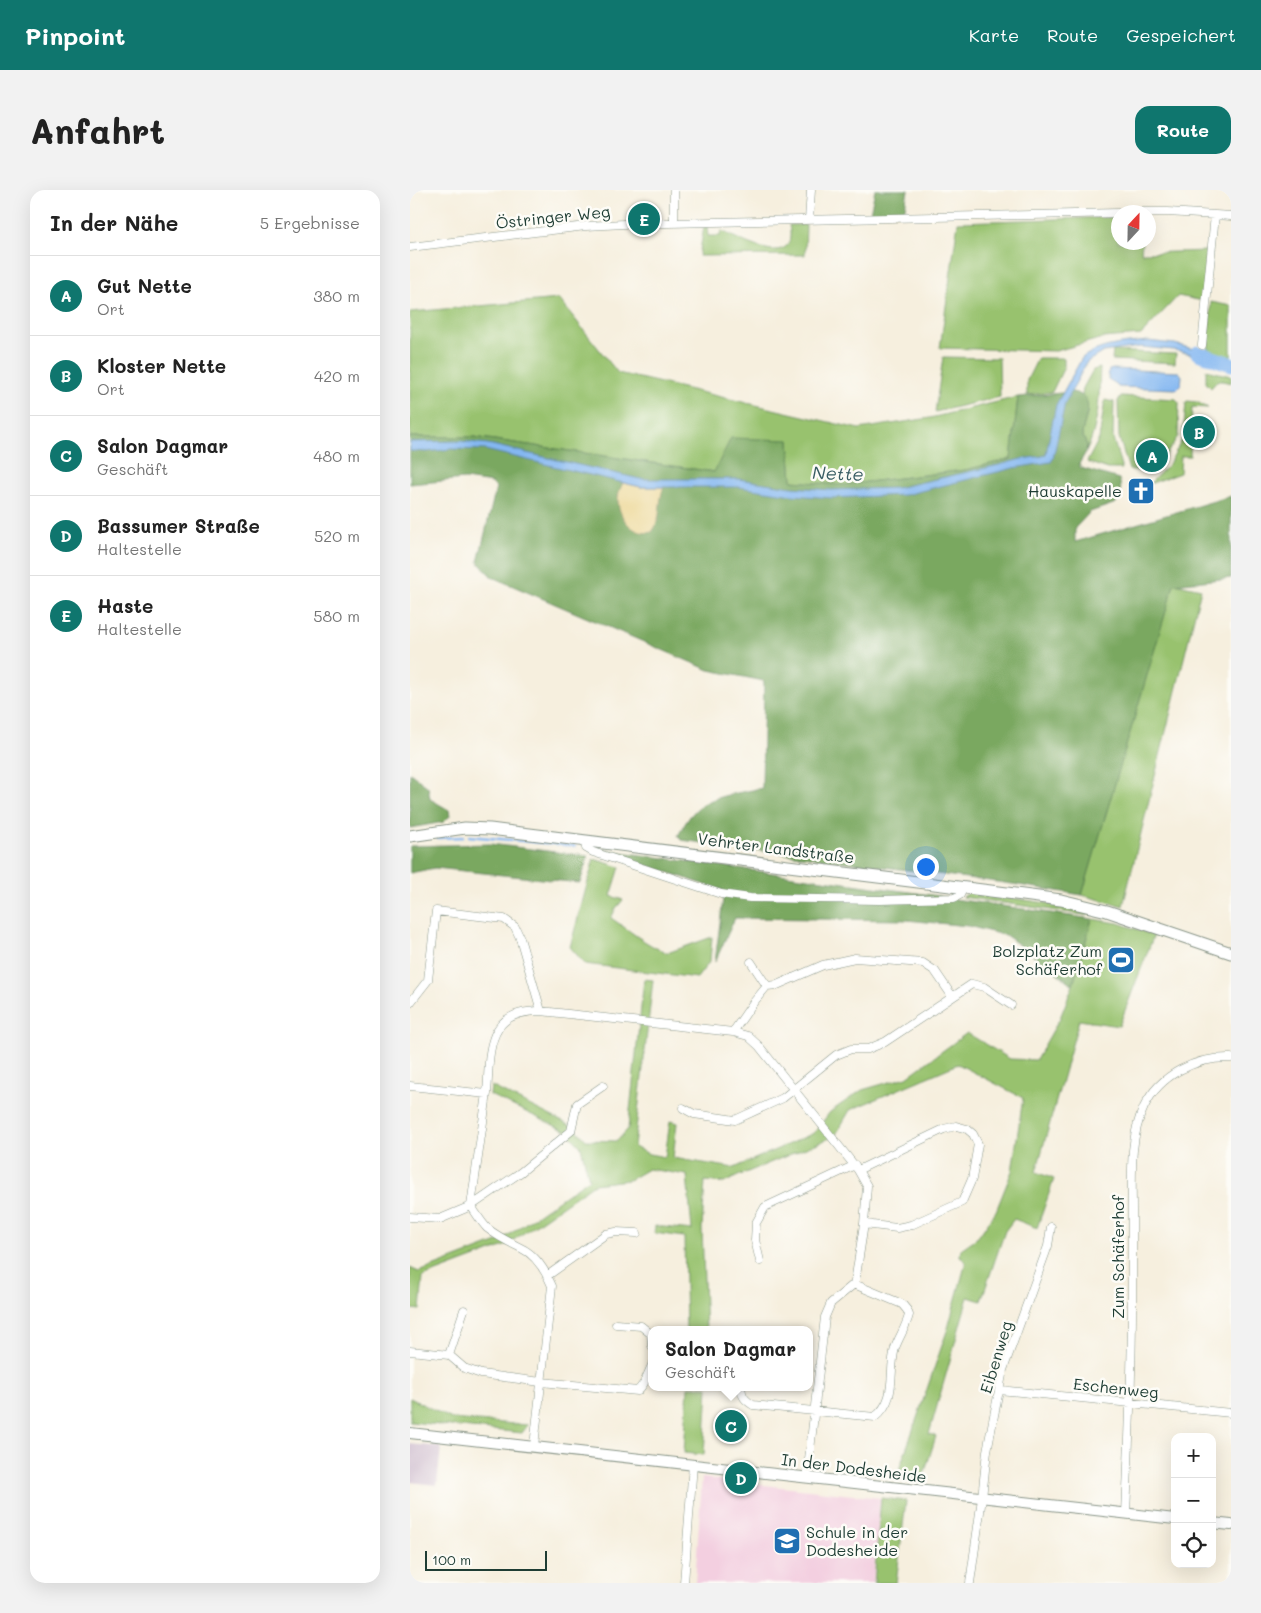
<!DOCTYPE html>
<html lang="de">
<meta charset="utf-8">
<style>
body{margin:0;font-family:Mali,sans-serif;background:#f2f2f2;color:#222}
.controls{position:absolute;right:15px;bottom:15px;display:grid;overflow:hidden;border-radius:10px;box-shadow:0 5px 20px #0002}
.controls button{width:45px;height:45px;display:grid;place-items:center;padding:0;border:0;border-bottom:1px solid #e0e0e0;background:#fff;color:#222;font:25px sans-serif}
.compass{position:absolute;left:701px;top:15px;width:45px;height:45px;border-radius:50%;background:#fff;box-shadow:0 5px 20px #0002;rotate:22deg}
.scale{position:absolute;left:15px;bottom:12px;width:122px;box-sizing:border-box;padding-left:5px;border:2px solid #1f3d34;border-top:0;font-size:14px;line-height:18px;white-space:nowrap;color:#1f3d34;-webkit-text-stroke:4px #fdfcf7;paint-order:stroke}
.you{position:absolute;left:515px;top:676px;width:18px;height:18px;margin:-12px;border:4px solid #fff;border-radius:50%;background:#1a73e8;box-shadow:0 0 0 8px #1a73e833}
.badge{display:grid;place-items:center;width:32px;height:32px;border-radius:50%;background:#0f766e;color:#fff;font-size:16px;font-weight:700}
.pin{position:absolute;translate:-50% -50%;border:2px solid #fff;box-shadow:0 1px 5px #0006}
.popup{position:absolute;left:238px;top:1136px;width:165px;height:65px;box-sizing:border-box;display:grid;place-content:center;border-radius:10px;background:#fff;filter:drop-shadow(0 1px 4px #0005);font-size:16px;white-space:nowrap;color:#767676}
.popup b{font-size:19px;color:#222}
.popup::after{content:'';position:absolute;left:50%;top:100%;margin-left:-10px;border:10px solid transparent;border-top-color:#fff}
.list{margin:0;padding:0;list-style:none}
h2{display:flex;justify-content:space-between;align-items:center;height:65px;margin:0;padding:0 20px;font-size:21px}
h2 small{font-size:16px;font-weight:400;color:#767676}
.list li{display:grid;grid-template-columns:32px 1fr auto;gap:15px;align-items:center;box-sizing:border-box;height:80px;padding:0 20px;border-top:1px solid #e0e0e0}
.list b{display:block;font-size:19px;white-space:nowrap}
.list p{margin:0;font-size:16px;white-space:nowrap;color:#767676}
.list em{font-size:16px;font-style:normal;color:#767676}
.icon{flex:none;width:28px;height:28px;fill:none;stroke:currentColor;stroke-width:2;stroke-linecap:round;stroke-linejoin:round}
.map{position:relative;flex:none;width:821px;height:1393px;overflow:hidden;border-radius:15px}
header{display:flex;align-items:center;gap:30px;box-sizing:border-box;height:70px;padding:0 25px;background:#0f766e;color:#fff}
header strong{font-size:24px}
nav{display:flex;gap:28px;margin-inline-start:auto;font-size:18px}
.intro{display:flex;align-items:center;justify-content:space-between;box-sizing:border-box;height:120px;padding:0 30px}
h1{margin:0;font-size:35px}
.button{padding:12px 22px;border-radius:15px;background:#0f766e;color:#fff;font-size:18px;font-weight:700}
main{display:flex;gap:30px;padding:0 30px}
aside{flex:1;background:#fff;border-radius:15px;box-shadow:0 5px 20px #0002}
.map>svg:first-child{display:block}
.built{fill:#f3cfe0}
.industrial{fill:#cfbdcf}
.green{fill:#98c26e;stroke:#5c8051}
.forest{fill:#7aa861;stroke:#4c724a}
.sand{fill:#eeda9e;stroke:#868c69}
.water{fill:#84b7f1;stroke:#527a92}
.lines{fill:none;stroke-linecap:round;stroke-linejoin:round}
.stream{stroke:#84b7f1;stroke-width:2.5}
.river{stroke:#84b7f1;stroke-width:15}
.minor-casing{stroke:#8a9689;stroke-width:9}
.tertiary-casing{stroke:#8a9689;stroke-width:12}
.secondary-casing{stroke:#8a9689;stroke-width:13}
.minor{stroke:#fff;stroke-width:8}
.tertiary{stroke:#fff;stroke-width:10}
.secondary{stroke:#fff;stroke-width:11}
.labels{text-anchor:middle;stroke-width:5;stroke-linejoin:round;paint-order:stroke}
.street-label{font-size:16px;fill:#1f3d34;stroke:#fdfcf7}
.poi-label{font-size:16px;fill:#1f3d34;stroke:#fdfcf7;text-anchor:end}
.water-label{font-size:18px;font-style:italic;fill:#385c63;stroke:#fdfcf7}
</style>
<header>
<strong>Pinpoint</strong>
<nav><a>Karte</a><a>Route</a><a>Gespeichert</a></nav>
</header>
<div class="intro"><h1>Anfahrt</h1><a class="button">Route</a></div>
<main>
<aside>
<h2>In der Nähe<small>5 Ergebnisse</small></h2>
<ul class="list">
<li><span class="badge">A</span><div><b>Gut Nette</b><p>Ort</p></div><em>380 m</em></li>
<li><span class="badge">B</span><div><b>Kloster Nette</b><p>Ort</p></div><em>420 m</em></li>
<li><span class="badge">C</span><div><b>Salon Dagmar</b><p>Geschäft</p></div><em>480 m</em></li>
<li><span class="badge">D</span><div><b>Bassumer Straße</b><p>Haltestelle</p></div><em>520 m</em></li>
<li><span class="badge">E</span><div><b>Haste</b><p>Haltestelle</p></div><em>580 m</em></li>
</ul>
</aside>
<div class="map">
<svg width="821" height="1393" viewBox="0 0 821 1393">
<rect width="100%" height="100%" fill="#fdfcf7"/>
<filter id="ink" filterUnits="userSpaceOnUse"><feTurbulence type="fractalNoise" baseFrequency=".02" numOctaves="2"/><feDisplacementMap in="SourceGraphic" scale="10" xChannelSelector="R" yChannelSelector="G"/><feConvolveMatrix kernelMatrix="1 2 1 2 8 2 1 2 1" color-interpolation-filters="sRGB"/></filter>
<filter id="wash" filterUnits="userSpaceOnUse"><feTurbulence type="fractalNoise" baseFrequency=".0096" numOctaves="4" result="noise"/><feDisplacementMap in="SourceGraphic" scale="20" xChannelSelector="R" yChannelSelector="G"/><feGaussianBlur stdDeviation="1.12" result="paint"/><feColorMatrix in="noise" values="0 0 0 0 0 0 0 0 0 0 0 0 0 0 0 0 0 1.4 0 .05"/><feComposite in="paint" operator="in"/></filter>
<g filter="url(#wash)">
<rect width="100%" height="100%" fill="#f6efde"/>
<path class="built" d="M292,1288L470,1308L463,1393H285Z"/>
<path class="industrial" d="M0,1254L31,1257L27,1295L0,1292Z"/>
<path class="green" d="M708,27V52L732,53L731,63L798,61L793,111L768,106L731,145L693,148L646,161L530,158L548,32Z
M379,35H396L395,65L289,66L294,37H297L298,46H310L311,41H312C330,50 389,82 379,35Z
M149,109L208,183L449,239L520,228L608,207L601,269L555,280L433,295L382,291L379,250L305,282L64,247H0V122Z
M801,112L821,116V167L798,161Z
M703,161L766,164L765,173L702,170Z
M533,167L589,168L590,207L525,222Z
M628,168H652L654,169V177L642,202L617,205V190Z
M690,178C689,188 690,197 689,206C688,225 684,245 676,262L677,255L672,245C673,229 684,220 672,206L673,198L683,180Z
M796,180L821,186V193L808,190L801,198L796,193Z
M711,206L766,209L769,212L768,246L753,270L742,281L719,280L709,247L708,211Z
M695,210L704,212L703,248L712,279H698L677,272L689,249Z
M777,211L787,212L798,218L782,217L780,266H771L770,283L739,294L759,274L773,248L776,212Z
M764,393L791,399L713,716L672,705Z
M184,669L210,677L201,706L213,710L206,718L201,728C219,740 235,754 257,763L302,747L300,771L287,788L175,774L160,757Z
M560,702L650,715L689,723L675,725L553,707Z
M682,729L708,733L744,745L709,836L669,830L626,982L644,989L627,1038L604,1029L595,1041L571,1111L558,1107L519,1244L526,1246L512,1291L487,1286L538,1138L556,1072L550,1066L551,1059L568,1047L586,1021L602,981L613,908L548,874L440,920L425,946L328,986L314,993L295,991L292,1039L296,1140H276L274,1047L244,1043L245,1036L282,1040L277,985L238,979L219,990L184,994L95,1056L13,1087L10,1120L0,1119V1078L9,1082L90,1051L179,989L171,957L156,941L80,905L81,896L165,938L176,950L207,951L218,939L234,789L243,790L224,957L239,964L255,967L260,931L267,933L263,968L324,978L404,943L420,922L452,900L497,887L557,843L600,869L626,870L650,828L663,795Z
M278,1197H298L294,1265L274,1263Z
M0,1208L42,1229L118,1235L112,1243L0,1232Z
M471,1308L496,1311L486,1393H464Z"/>
<path class="forest" d="M465,0H498L494,23H460Z
M662,202C689,207 673,228 672,245L677,255L676,262L669,274L671,278L709,289C712,298 711,304 706,313L680,322L665,338V352L821,306V388L764,394L672,705L602,694L271,650L268,646C274,635 281,622 292,615C306,605 335,602 352,598L354,491L299,480L82,387L68,372L86,298L82,293L55,289L0,294V247H64L304,282L321,248L379,250L382,291L433,295L555,280L601,269L608,207Z
M0,583L18,597L20,609L39,620L40,626L34,632L0,638Z
M80,654L178,666L170,693L25,678L0,683V656Z
M188,659L529,706L544,709L682,729L663,795L597,746L558,736L496,730L325,728L305,772L314,701Z"/>
<path class="sand" d="M213,293L231,297H254C247,312 253,328 242,342C223,347 207,326 208,308C208,302 211,297 213,293Z"/>
<path class="water" d="M737,151L765,154L783,159L781,164L764,160L730,157L693,162L677,172L655,213L643,269L641,272L604,278L495,305L422,308L382,305L329,297H231L75,260L41,259L17,262L0,261V252L51,251L78,254L230,289H328L382,297L421,300L486,298L589,275L611,269L633,266L636,264L646,215L672,168C691,154 714,154 737,151Z
M703,179L769,182L772,186L771,195L767,199L708,197L705,193L698,189L699,180Z"/>
<g class="lines">
<path class="stream" d="M59,646L165,656
M27,648L53,647"/>
<path class="river" d="M788,163L821,174"/>
</g>
</g>
<g filter="url(#ink)">
<g class="lines">
<g class="minor-casing">
<path id="minor" d="M719,22H758L821,26
M399,30L401,0
M264,32V0
M0,57L176,36L214,34L708,23
M792,155L805,25
M174,650L176,658L183,662L311,704L340,708L470,710L544,708L550,705L554,697
M341,772L357,796
M0,813L18,790L26,721L94,729L105,737L110,748L131,821
M323,842L343,813L357,796L367,795L413,775L445,768L513,773L525,781L542,806
M0,896L77,904
M273,918L284,924L325,930L373,908L426,865L441,859H458L475,852L562,794L574,797L601,815
M448,980L534,939L546,936L557,939L563,944L568,954L562,989L552,1012L501,1035L487,1038L454,1034
M0,1027L30,1029L61,1016L111,982L161,941L167,914L193,896
M350,1071L345,1050L346,1033L355,1017L445,975
M137,1086L196,1044L206,1042L227,1043
M206,1134L231,1136L241,1144L242,1156
M0,1161L39,1165L54,1178L71,1184L131,1192L228,1201L234,1193L242,1175
M39,1165L54,1120
M331,1197C332,1207 335,1210 343,1215L465,1227C488,1209 478,1183 485,1158C489,1147 496,1137 499,1125L497,1120L492,1114L444,1094
M589,1200L821,1223
M124,1256L142,1096C136,1082 126,1065 111,1058C99,1052 88,1047 77,1038C71,1032 66,1023 61,1016C66,979 72,941 77,903C79,884 77,856 88,839C97,824 114,821 131,821L323,842L338,846L349,856L448,980L457,996L454,1034L446,1086L444,1094L421,1113L415,1127L397,1287
M716,1324C719,1255 722,1186 722,1116C722,1085 722,1053 722,1021C722,988 719,948 734,917C750,884 786,867 821,868
M274,1393L283,1274
M560,1393L572,1308L577,1261L593,1180L638,1056L641,1037"/>
</g>
<g class="tertiary-casing">
<path id="tertiary" d="M0,1243L765,1329
M802,1333L821,1335"/>
</g>
<g class="secondary-casing">
<path id="secondary" d="M0,646L55,638L80,639L613,705L651,710L697,721L821,763"/>
</g>
<use href="#minor" class="minor"/>
<use href="#tertiary" class="tertiary"/>
<use href="#secondary" class="secondary"/>
</g>
</g>
<defs>
<g id="church-square" transform="scale(1.4375)"><rect x="-9" y="-9" width="18" height="18" rx="4" fill="#1f6fb2" stroke="#fdfcf7"/><path d="M-1.2-6h2.4v3.5h3.3v2.4h-3.3V6h-2.4V-.1h-3.3v-2.4h3.3Z" fill="#fff"/></g>
<g id="stadium-square" transform="scale(1.4375)"><rect x="-9" y="-9" width="18" height="18" rx="4" fill="#1f6fb2" stroke="#fdfcf7"/><path d="M0-5a6.5 5 0 1 0 0 10a6.5 5 0 1 0 0-10ZM-3.5-1.8h7v3.6h-7Z" fill="#fff"/></g>
<g id="school-square" transform="scale(1.4375)"><rect x="-9" y="-9" width="18" height="18" rx="4" fill="#1f6fb2" stroke="#fdfcf7"/><path d="M0-5L7-2L0 1L-7-2ZM-4 1L0 2.5L4 1V4Q0 6-4 4Z" fill="#fff"/></g>
</defs>
<g fill-rule="evenodd">
<use href="#church-square" x="731" y="301"/>
<use href="#stadium-square" x="711" y="770"/>
<use href="#school-square" x="377" y="1351"/>
</g>
<g class="labels">
<g class="street-label">
<text transform="translate(143 27) rotate(-6)" y="6">Östringer Weg</text>
<text transform="translate(366 658) rotate(7)" y="6">Vehrter Landstraße</text>
<text transform="translate(708 1067) rotate(-90)" y="6">Zum Schäferhof</text>
<text transform="translate(586 1167) rotate(-73)" y="6">Eibenweg</text>
<text transform="translate(706 1198) rotate(6)" y="6">Eschenweg</text>
<text transform="translate(444 1278) rotate(7)" y="6">In der Dodesheide</text>
</g>
<g class="poi-label">
<text x="712" y="307">Hauskapelle</text>
<text x="692" y="767">Bolzplatz Zum<tspan x="692" dy="18">Schäferhof</tspan></text>
<text x="396" y="1348" text-anchor="start">Schule in der<tspan x="396" dy="18">Dodesheide</tspan></text>
</g>
<g class="water-label">
<text transform="translate(428 284) rotate(2)" y="6">Nette</text>
</g>
</g>
</svg>
<div class="controls">
<button>+</button>
<button>−</button>
<button><svg class="icon" aria-label="locate" viewBox="0 0 24 24"><circle cx="12" cy="12" r="6"/><path d="M12 2v4M12 18v4M2 12h4M18 12h4"/></svg></button>
</div>
<svg class="compass" viewBox="-18 -18 36 36"><path d="M0-13l5 13h-10z" fill="#e53935"/><path d="M0 13l5-13h-10z" fill="#767676"/></svg>
<div class="scale">100 m</div>
<div class="you"></div>
<div class="pin badge" style="left:742px;top:266px">A</div>
<div class="pin badge" style="left:789px;top:242px">B</div>
<div class="pin badge" style="left:321px;top:1236px">C</div>
<div class="popup"><b>Salon Dagmar</b>Geschäft</div>
<div class="pin badge" style="left:331px;top:1288px">D</div>
<div class="pin badge" style="left:234px;top:29px">E</div>
</div>
</main>
